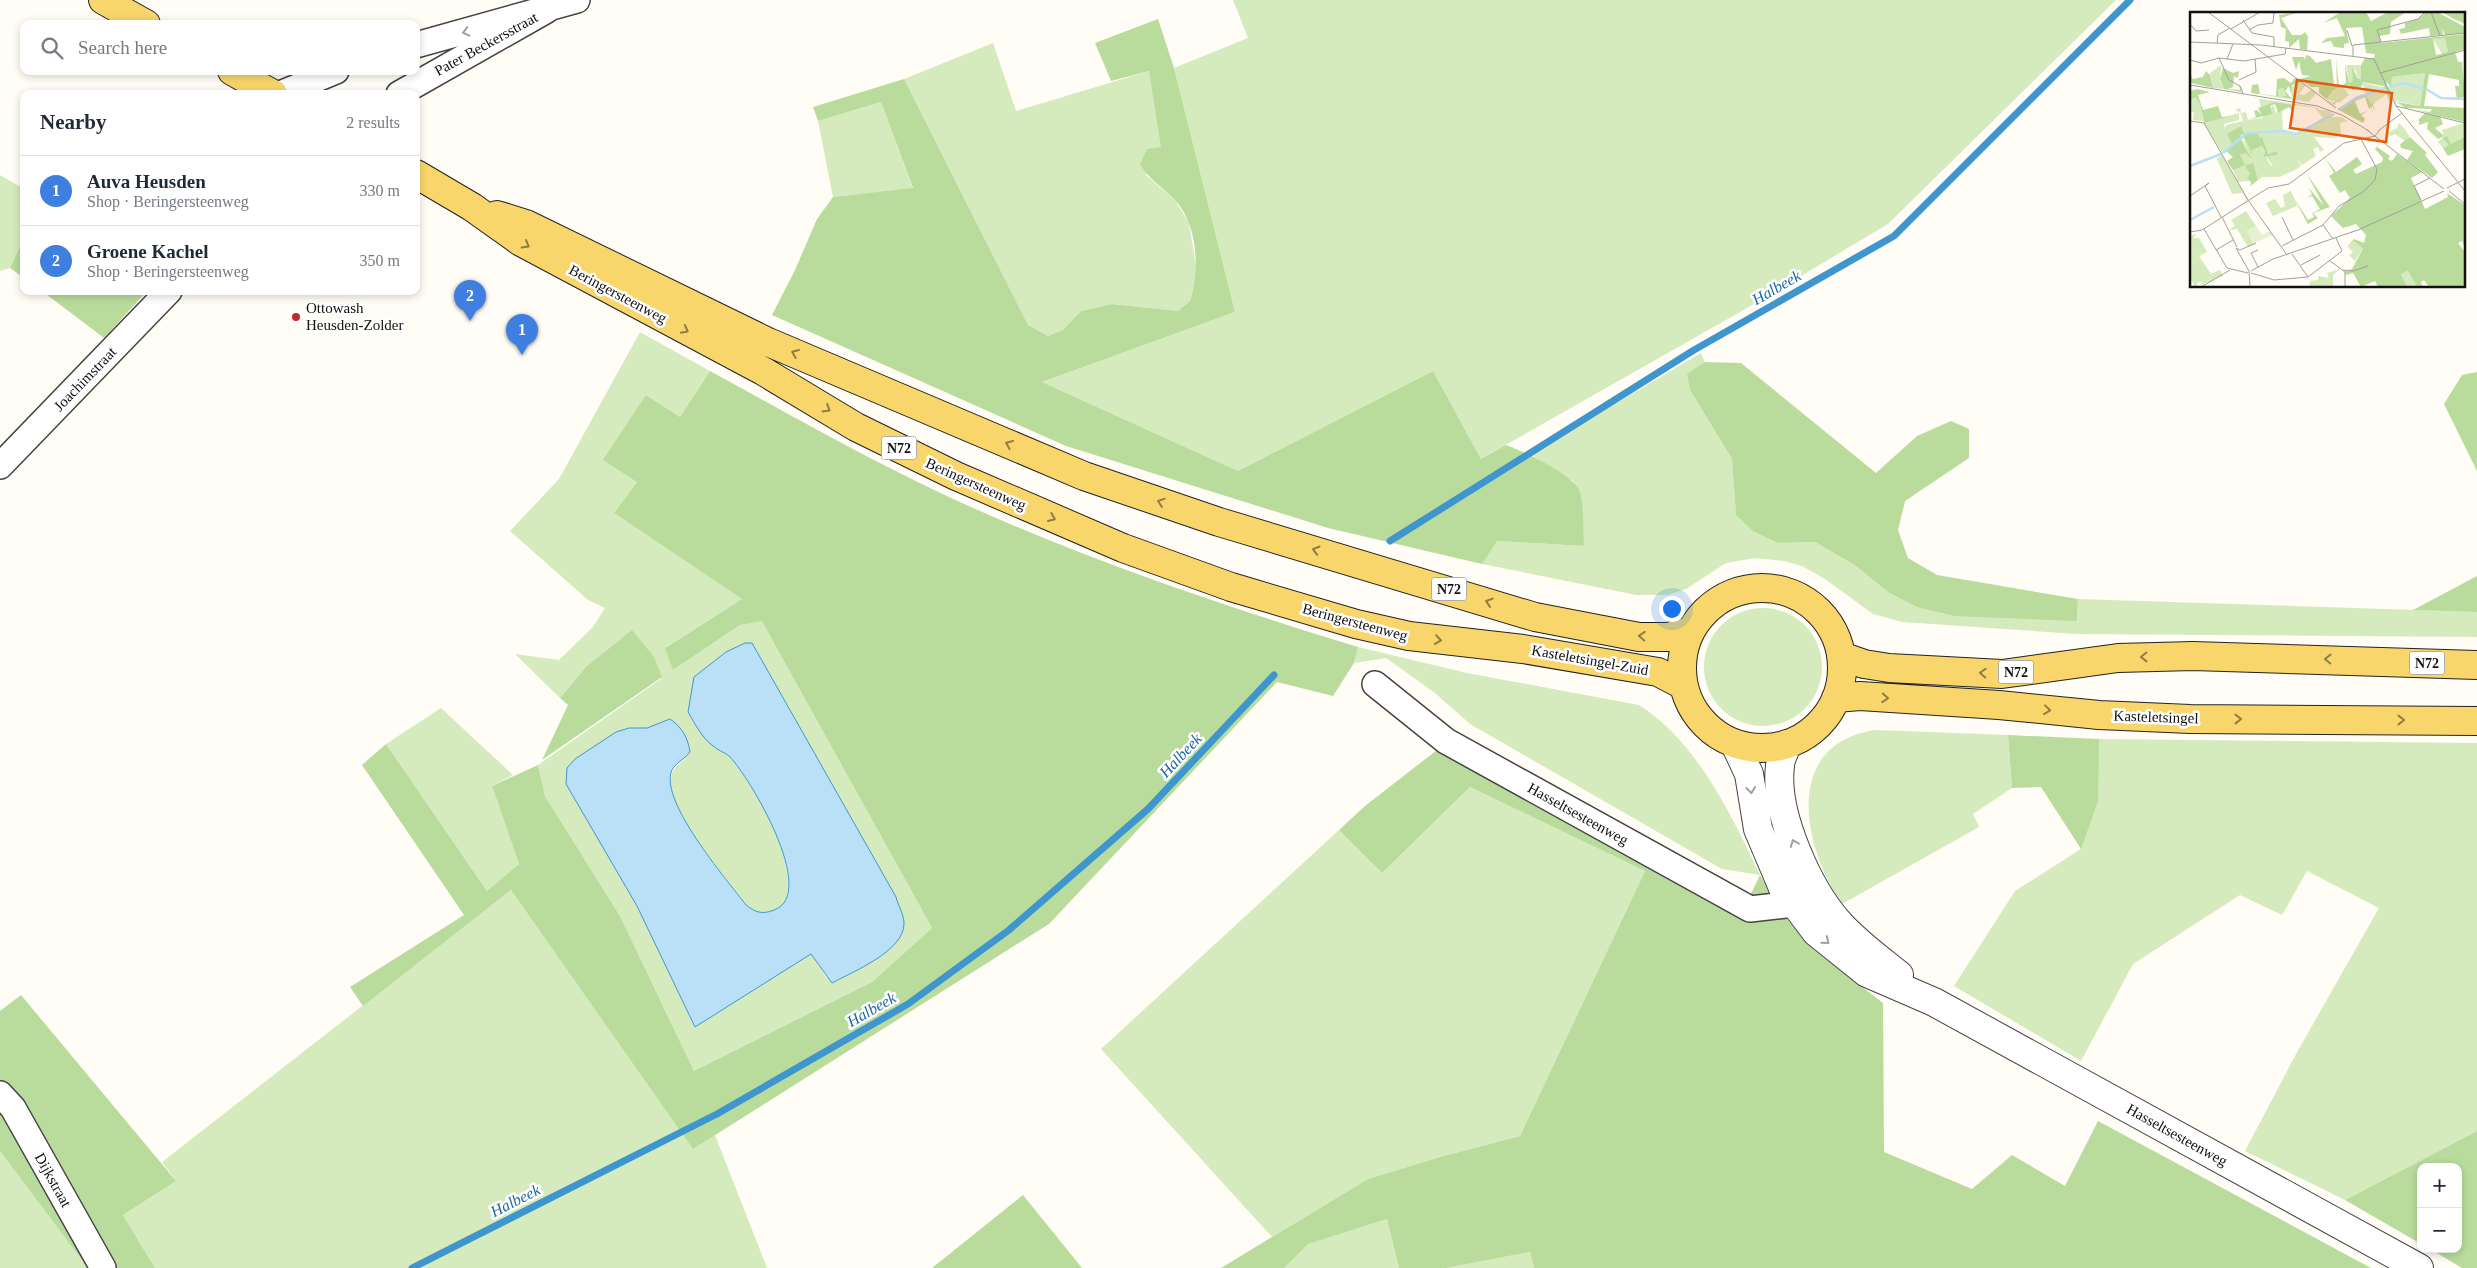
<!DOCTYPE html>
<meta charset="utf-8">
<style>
body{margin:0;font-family:"Times New Roman",serif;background:#f2f2f3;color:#1f2937}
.controls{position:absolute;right:15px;bottom:15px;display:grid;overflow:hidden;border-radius:10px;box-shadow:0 2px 8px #0003}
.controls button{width:45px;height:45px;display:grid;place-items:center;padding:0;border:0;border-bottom:1px solid #e0e1e3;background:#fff;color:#1f2937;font:25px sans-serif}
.you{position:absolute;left:1671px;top:608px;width:18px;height:18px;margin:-12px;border:4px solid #fff;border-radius:50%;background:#1a73e8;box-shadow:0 0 0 8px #1a73e833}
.badge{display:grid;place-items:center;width:32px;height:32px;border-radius:50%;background:#1a73e8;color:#fff;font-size:16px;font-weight:700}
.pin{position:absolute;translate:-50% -41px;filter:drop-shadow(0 1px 2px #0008)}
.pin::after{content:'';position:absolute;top:26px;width:18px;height:15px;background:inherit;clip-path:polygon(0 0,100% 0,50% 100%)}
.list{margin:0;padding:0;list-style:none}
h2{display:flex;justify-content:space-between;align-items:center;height:65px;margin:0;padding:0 20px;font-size:21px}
h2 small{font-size:16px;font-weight:400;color:#747a83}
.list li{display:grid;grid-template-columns:32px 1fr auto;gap:15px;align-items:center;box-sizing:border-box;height:70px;padding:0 20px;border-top:1px solid #e0e1e3}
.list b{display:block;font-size:19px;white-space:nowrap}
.list p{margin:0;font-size:16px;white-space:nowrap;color:#747a83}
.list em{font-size:16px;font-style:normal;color:#747a83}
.icon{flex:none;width:28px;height:28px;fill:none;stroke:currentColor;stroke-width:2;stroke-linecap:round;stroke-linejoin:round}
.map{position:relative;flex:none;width:2477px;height:1268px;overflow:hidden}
.search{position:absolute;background:#fff;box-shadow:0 2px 8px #0003;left:20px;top:20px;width:400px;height:55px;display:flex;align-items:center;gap:12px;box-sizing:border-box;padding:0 18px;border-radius:10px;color:#747a83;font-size:19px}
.panel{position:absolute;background:#fff;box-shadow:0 2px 8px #0003;left:20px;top:90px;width:400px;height:205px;border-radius:10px}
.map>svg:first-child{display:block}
.green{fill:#d5ebbd;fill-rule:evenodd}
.forest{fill:#b9dc9c}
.water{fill:#b9e0f7;stroke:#3f96cf}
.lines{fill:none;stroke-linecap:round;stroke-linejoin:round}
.stream{stroke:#3f96cf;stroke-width:7}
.minor-casing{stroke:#444;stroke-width:28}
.tertiary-casing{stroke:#444;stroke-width:30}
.primary-casing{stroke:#222;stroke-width:30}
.minor{stroke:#fff;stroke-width:25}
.tertiary{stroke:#fff;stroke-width:28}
.primary{stroke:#f9d66b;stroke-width:28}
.oneway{stroke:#a0a0a0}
.oneway2{stroke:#917d42}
.poi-dot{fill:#c4262e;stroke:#fff;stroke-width:2}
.labels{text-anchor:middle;stroke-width:5;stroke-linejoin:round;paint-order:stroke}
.shield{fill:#fff;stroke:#585858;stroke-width:1}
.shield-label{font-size:14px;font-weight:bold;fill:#111}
.street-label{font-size:15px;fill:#111;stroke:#fff}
.poi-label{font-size:15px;fill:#111;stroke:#fff;text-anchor:start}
.water-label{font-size:16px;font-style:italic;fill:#1768a6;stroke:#fff}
.inset-river{fill:none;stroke:#b9e0f7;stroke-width:2.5}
.inset-road{fill:none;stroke:#a09f9a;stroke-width:1}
.view{fill:#e8590c;fill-opacity:0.15;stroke:#e8590c;stroke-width:2.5}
.inset-edge{fill:none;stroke:#111;stroke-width:2.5}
</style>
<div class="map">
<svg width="2477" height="1268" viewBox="0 0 2477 1268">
<rect width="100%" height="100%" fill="#fffdf5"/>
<path class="green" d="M1233,0H2116L1888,224L1749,307L1481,459L1433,371L1238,471L1042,382L1235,312L1174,68L1248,38Z
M993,43L1016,111L1149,71L1162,147L1146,175L1175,200L1189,223L1197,272L1190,301L1178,311L1112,304L1081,311L1063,330L1048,336L1028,325L904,79Z
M881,102L913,189L833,197L818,121Z
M0,175L24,189V238L10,268L0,271Z
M640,332L710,371L680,417L646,395L637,482L614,513L742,599L666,647L673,670L740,625L762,620L932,928L872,982L694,1071L620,916L545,796L538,765L662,678L586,667L560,698L515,654L559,660L593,627L605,608L588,600L510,531L559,479ZM752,643L814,756L827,978L811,954L695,1027L637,906L629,728H647L686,758C679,764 672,768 671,778C666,808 727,879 746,905C755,912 762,915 774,910C817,895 751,774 727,755C724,753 720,751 717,750Z
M1701,353L1705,362L1688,374L1690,390L1732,459L1736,515L1778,543L1815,542L1856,566L1888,592L2077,621L2078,599L2477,612V637L2077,634L1902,622L1873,614L1825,579L1802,566L1784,561L1755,558L1726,563L1686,589L1668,595H1636L1482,564L1496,541L1584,546L1574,482L1530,454Z
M1704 667a59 59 0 1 1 118 0a59 59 0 1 1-118 0Z
M1358,647L1467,673L1639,705C1697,742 1731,814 1760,875L1722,869L1470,724L1435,693L1386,658L1354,663Z
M441,708L513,775L492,786L519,864L487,891L386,744Z
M1876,730L2008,735L2012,788L1973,814L1979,827L1842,904C1802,846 1782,743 1876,730Z
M2099,739L2477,743V1131L2345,1200L2245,1151L2296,1054L2379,908L2307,871L2282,915L2240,895L2133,964L2081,1061L1954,986L2015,891L2081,849L2097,759Z
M1470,787L1645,871L1520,1136L1440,1157L1368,1179L1272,1237L1101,1049L1339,830L1382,873Z
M511,890L693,1148L715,1135L767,1268H155L123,1215L176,1181L162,1162Z
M0,1151L81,1256L88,1268H0Z
M1387,1219L1399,1268H1284L1307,1244Z
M1530,1252L1534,1268H1446Z"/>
<path class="forest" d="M1158,19L1174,68L1235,312L1042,382L1238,471L1433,371L1481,459L1506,445C1523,451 1575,475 1580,492C1584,506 1583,531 1584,546L1497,541L1482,564L1328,528L1066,446L772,315L795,270L817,219L833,197L913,188L881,102L818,121L813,107L904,79L1028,325L1048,336L1063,330L1081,311L1112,304L1178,311L1190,301C1200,270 1198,225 1175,200C1163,187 1149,180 1140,164L1147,149L1161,147L1149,71L1111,81L1095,43Z
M24,238V278L10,268Z
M42,291H147L104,338Z
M1705,362L1741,363L1876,473L1917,436L1951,421L1969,429V458L1905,501L1898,530L1908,558L1937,575L2078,599L2077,621L1955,616L1917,607L1888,592L1856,566L1815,542L1778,543L1753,531L1736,515L1732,459L1690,390L1687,374Z
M710,371C796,418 881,467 971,507C1096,563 1227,607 1358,647L1354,663L1333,696L1277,682L1049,924L693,1149L511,890L363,1006L350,987L464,915L362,765L386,744L487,891L519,864L492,786L538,765L545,796L620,916L694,1071L872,982L932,928L762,621L740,625L673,670L665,648L742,599L614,513L637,482L603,460L646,395L680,417Z
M2477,372V471L2444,404L2462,375Z
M2477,576V612L2413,610Z
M632,630L654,657L662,677L542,760L568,705L560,698L586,667Z
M2008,735L2099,739L2098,801L2081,849L2041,787L2012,788Z
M1437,750L1747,902L1760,875L1783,914L1813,949L1883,1003L1884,1152L1972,1189L2012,1155L2065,1186L2098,1121L2371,1268H1534L1530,1252L1446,1268H1399L1387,1219L1308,1244L1284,1268H1221L1368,1179L1440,1157L1520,1136L1645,871L1470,787L1382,873L1339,830L1365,806Z
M21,995L176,1181L123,1215L155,1268H88L0,1151V1011Z
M2477,1131V1268H2462L2430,1249H2458V1167H2421V1244L2345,1200Z
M1023,1195L1082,1268H932Z"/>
<path class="water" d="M745,643H752L896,897C898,905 904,915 904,923C905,951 852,972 832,983L811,954L695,1027L637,906L566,784L567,768L575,759L616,732L629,728H647L670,719C682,727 688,738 690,752C685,759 677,762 673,768C655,797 728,881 746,905C755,912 762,915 774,910C819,894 750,777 729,756C724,752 717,750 713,746C702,738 695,724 688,712L694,677L726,652Z"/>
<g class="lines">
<path class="stream" d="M1390,541L1694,350L1894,236L2130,0
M412,1268L717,1114L908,1004L1009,930L1148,809L1274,675"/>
<g class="minor-casing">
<path id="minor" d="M416,45L577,0
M280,94L336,71
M399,94L547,10
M0,466L169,291
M1375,684L1446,741L1750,909L1795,904
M0,1094L13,1108L103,1268"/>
</g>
<g class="tertiary-casing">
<path id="tertiary" d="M1735,744L1749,774L1758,829L1783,888L1816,932L1867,973L1934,1002L2419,1268
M1787,744C1785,751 1780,759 1780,766C1774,813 1808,888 1839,923C1856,942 1879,959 1899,975"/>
</g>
<g class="primary-casing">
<path id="primary" d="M103,0L146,24
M232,71L273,94
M416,174L472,207L521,242L763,371L856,427L956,476L1123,548L1231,587L1356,624L1409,636L1523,649L1658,672L1683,685
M497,215L526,224L768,342L1084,476L1219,522L1535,617L1639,637H1668L1690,631
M1682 668a80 80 0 1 1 160 0a80 80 0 1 1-160 0Z
M1841,656L1864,664L1889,668L2002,674L2118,658L2193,656L2477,665
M1836,698L1860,696L1999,705L2099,715L2190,719L2477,721"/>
</g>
<use href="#minor" class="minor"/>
<use href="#tertiary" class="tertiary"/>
<use href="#primary" class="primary"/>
</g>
<defs><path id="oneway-chevron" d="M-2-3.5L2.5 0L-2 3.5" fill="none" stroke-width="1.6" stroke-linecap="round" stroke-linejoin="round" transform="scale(1.25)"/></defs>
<g class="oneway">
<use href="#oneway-chevron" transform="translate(466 32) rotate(165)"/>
<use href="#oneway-chevron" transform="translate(1751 790) rotate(84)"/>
<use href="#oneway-chevron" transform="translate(1794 843) rotate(-111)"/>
<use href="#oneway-chevron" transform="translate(1826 941) rotate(39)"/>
</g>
<g class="oneway2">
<use href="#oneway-chevron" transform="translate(526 245) rotate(30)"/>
<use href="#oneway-chevron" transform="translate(685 330) rotate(28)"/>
<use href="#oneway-chevron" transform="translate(795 353) rotate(-157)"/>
<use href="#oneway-chevron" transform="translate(827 409) rotate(31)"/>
<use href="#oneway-chevron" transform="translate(1009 444) rotate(-157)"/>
<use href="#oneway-chevron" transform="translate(1161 502) rotate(-161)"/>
<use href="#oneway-chevron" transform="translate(1052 518) rotate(23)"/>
<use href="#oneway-chevron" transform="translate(1316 550) rotate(-164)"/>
<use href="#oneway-chevron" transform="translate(1489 602) rotate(-162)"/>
<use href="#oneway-chevron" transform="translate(1642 636) rotate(-176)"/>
<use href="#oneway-chevron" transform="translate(1438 640) rotate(8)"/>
<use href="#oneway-chevron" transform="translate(2144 657) rotate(179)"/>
<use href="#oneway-chevron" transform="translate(2328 659) rotate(-179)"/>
<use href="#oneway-chevron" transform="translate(1983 673) rotate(-177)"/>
<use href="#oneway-chevron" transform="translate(1885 698) rotate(4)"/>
<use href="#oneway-chevron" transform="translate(2047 710) rotate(6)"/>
<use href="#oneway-chevron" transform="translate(2238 719)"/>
<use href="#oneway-chevron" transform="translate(2401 720)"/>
</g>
<circle class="poi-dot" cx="296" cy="317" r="5"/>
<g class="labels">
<g class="shield">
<rect x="881.5" y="436.5" width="35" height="23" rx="4"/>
<rect x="1431.5" y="577.5" width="35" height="23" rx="4"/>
<rect x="2409.5" y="651.5" width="35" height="23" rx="4"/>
<rect x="1998.5" y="660.5" width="35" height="23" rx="4"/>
</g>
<g class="shield-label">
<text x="899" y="453">N72</text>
<text x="1449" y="594">N72</text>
<text x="2427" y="668">N72</text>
<text x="2016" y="677">N72</text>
</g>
<g class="street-label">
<text transform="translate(486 44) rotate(-29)" y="5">Pater Beckersstraat</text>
<text transform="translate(618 294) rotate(28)" y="5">Beringersteenweg</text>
<text transform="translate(85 379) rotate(-46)" y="5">Joachimstraat</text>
<text transform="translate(976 484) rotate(24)" y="5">Beringersteenweg</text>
<text transform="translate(1355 622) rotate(15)" y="5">Beringersteenweg</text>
<text transform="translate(1590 660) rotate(10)" y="5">Kasteletsingel-Zuid</text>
<text transform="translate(2156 717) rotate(2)" y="5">Kasteletsingel</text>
<text transform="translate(1578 814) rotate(29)" y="5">Hasseltsesteenweg</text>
<text transform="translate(2177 1135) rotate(29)" y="5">Hasseltsesteenweg</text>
<text transform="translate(53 1180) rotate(61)" y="5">Dijkstraat</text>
</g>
<g class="poi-label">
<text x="306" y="313">Ottowash<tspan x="306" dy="17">Heusden-Zolder</tspan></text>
</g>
<g class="water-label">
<text transform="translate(1776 287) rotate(-30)" y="6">Halbeek</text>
<text transform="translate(1180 755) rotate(-47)" y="6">Halbeek</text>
<text transform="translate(871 1009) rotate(-30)" y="6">Halbeek</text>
<text transform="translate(515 1200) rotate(-27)" y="6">Halbeek</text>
</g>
</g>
<g transform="translate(2190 12)">
<rect width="275" height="275" fill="#fffdf5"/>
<path d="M255,25L258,41L252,42L243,27ZM31,53L30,69L34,77L23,76L20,61ZM156,53H171V67H168L165,56L163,69L159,71ZM235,61L230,94L207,89L206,92L197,76L201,75L202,65ZM172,70L195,76L197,82L182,92V100ZM112,71L116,73L109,82L114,83L121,78L126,81L119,90L72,83L89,85L88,76H93L96,85L102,87L100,75ZM153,75L159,83L149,91L137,87L143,78ZM58,85L119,94L127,96L130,98H135L142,100L139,105H151L158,109L150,111L151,121L146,126L124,125L134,138L130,140L128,135L123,137L126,144L112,153L107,147L111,154L107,157L89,165H72L68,168L61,153L56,154L60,162L58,169L48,170L43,158L50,143L56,140L62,149L51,123L65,144L62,138L72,134L80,153L83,154L79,143L87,139L78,142L66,119L54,121L51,114L42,132L33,142L14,111L49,101V108L34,112L35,117L36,113L53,109L51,101L45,98L50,96L51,101L56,100L58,108L72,106L83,93L86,101L92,99L93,119L105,123L133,106L125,96L84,90L71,95L69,87ZM6,86L10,91L13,109L3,108L4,100L0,101V87ZM209,111L215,117L220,126L215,129L205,122L199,125L195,122L207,116ZM274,111V127L261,133L257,124L259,133L253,136L248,130L254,124L252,118ZM32,143L57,187L56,189L54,190L56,187L53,181L42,182L27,147ZM101,179L107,194L83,204L76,191L85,187L91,196L95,194L93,183ZM56,199L66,214L57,219L64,232L58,235L47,217L39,218L45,214L41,208ZM6,222L3,226H9L17,240L9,244L21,262L30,258L33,264L11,273L12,270L7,271L8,275H5L0,266V224ZM164,229L173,237L165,249L159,243L163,240L158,235ZM150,257L143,263V275H119L120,269L128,268V264L139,266L137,261ZM218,259L227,275H217L211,262Z" fill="#d5ebbd"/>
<path d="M109,0L91,6L102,23H111L115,20L118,25L117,38L110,37L109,27L99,36V30L95,29L96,17L91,15L89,3ZM151,0H176L181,9L198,0H216L201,10L200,22L190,24L191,31L275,22V37L265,40L268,50H272L275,84L267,88L265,74H269V68L239,62L234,94L275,96V110L226,98L240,100L242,97L215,96L207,90L230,94L235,61L202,65L201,75L196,69L202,88L200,91L194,74L173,70L172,74L163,78L159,73L143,78L137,87L143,91L147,89L144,93L129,81V75H121L110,67L121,64L112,63L109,49L106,58L102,45H114L115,48L116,43L120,44L126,51L141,47L144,73H147L146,47L149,75L156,71L155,53L159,71L163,69L162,55L168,67H171V53L175,46H184L185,42L176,41L172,15L156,16L159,31L154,32V36L144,35L141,29L131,31L137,26L155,24L147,6L133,11ZM255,26L258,40L246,43L243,27ZM232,0H247L275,15V21L255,23L252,16L253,23L240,24L239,16L211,22L209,17L215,16V11L228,7L234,2ZM252,0H275V12L262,6ZM33,56L43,61L49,59L48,66L44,64L43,75L38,77L50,78L49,72L52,80L34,77L30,67ZM16,59L20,63L23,76L1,71L0,61L3,67L13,65ZM94,66L101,71L105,66L112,71L102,73L101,81L99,74L95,79L102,87L91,85L96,84L93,76L88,77L89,85L61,81L62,73L68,72L70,82L86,84L87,67ZM7,77L20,80L8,83L13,98L28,94L32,105L41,104L14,111L10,92L6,86L0,87V79ZM175,82L181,92L187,90L183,92L185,99L182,93L179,97L175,85L165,89L170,102L179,98L171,103L175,107L173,111L147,97ZM84,90L106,93L102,95L104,101L99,95L88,101L85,92L80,94L82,102L58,108L66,105L64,99L67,98L72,103L68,96ZM235,101L250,104L253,112L245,116L254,124L248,127L237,117L238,110L229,113V108L226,110ZM51,114L54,121L66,119L70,126L72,125L78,142L86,139L88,143L79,144L83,154L77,144L73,145L75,140L72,134L62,138L64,145L52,122L50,125L63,149L56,141L50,143L55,153L43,158L45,161L37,149L43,145L36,139L42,132L37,122ZM257,124L261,132L275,125V137L258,144L253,136L259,133L253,126ZM220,125L237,141L235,143L248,160L242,166L217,148L223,139L211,136L210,132ZM190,130L187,135L200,144L198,147L202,149L207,142L232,160L221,166L235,197L258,185L257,181L275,193V236L272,229L268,231L275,240V275H239L234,268L231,270L232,274L227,275L218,259L211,262L217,275H188L185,269L171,275L163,261L156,263L155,259L162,257L173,237L164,229L156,236L164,227L174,231L176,223L166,212L153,216L141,204L160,186L155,178L150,181L139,164L144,161L136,147L146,160L167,145L172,152L163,158L166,162L192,150L193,146L185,137ZM63,151L68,168L60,174L61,170L57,167L60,162L55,154ZM117,162L140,195L123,201L128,206L118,212L102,183L118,208L124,205L122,201L130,197L122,184L117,186L122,182L118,175L134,194Z" fill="#b9dc9c" fill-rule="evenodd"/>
<path d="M66,214L72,223L80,219L83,223L64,231L57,219Z" fill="#e6f2cf"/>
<path class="inset-river" d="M199,75L213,71L234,77M236,77L251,86L275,87M150,97L166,86L195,76M33,141L57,121L94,119L106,122L144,102M0,154L31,142M0,208L24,195"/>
<path class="inset-road" d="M18,0L146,96M241,0L250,24M53,8L62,21L84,25V35M0,12L6,19L19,18M41,17L70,0M59,18L68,13L83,11L84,0M157,18L162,34M0,30L71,33L184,47L206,94L275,179M191,30L187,18L228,7L235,0M27,31L28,23L40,16M163,44V33L275,21M29,46L39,68L50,74L53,81M37,47L43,32M0,48L11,51L29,46L54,49L95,42L96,36M190,61L275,38M49,68L66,60L65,47M0,73L127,94L152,103L179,119M206,94L275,111M0,109L14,111L58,188L97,243M177,118L254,177M188,119L212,101M15,174L31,205M257,176L275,167M259,179L275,192M0,184L19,171L16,173M231,188L224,174L240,166M32,205L47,235M92,205L103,228M133,213L143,227M14,217L37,256L58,261M0,220L12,218L78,176L99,172L154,131L185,124L189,119M92,234L133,213L149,194L173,180L185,168L187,157L171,127M26,238L43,228M68,238L61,241L68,255M102,242L118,265M140,249L155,260V275M111,253L130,243M153,258L163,259L178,254M61,259L83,247L168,218L254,179M61,261L84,268L118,265L152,239L146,226M11,275L40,258M60,275L59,259L46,236L50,238L66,231"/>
<path class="view" d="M107,68L202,81L196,130L100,116Z"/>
<rect width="275" height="275" class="inset-edge"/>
</g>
</svg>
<div class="controls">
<button>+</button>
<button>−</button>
</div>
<div class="you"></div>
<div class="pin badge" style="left:522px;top:355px;background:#3f7fe0">1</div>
<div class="pin badge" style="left:470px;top:321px;background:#3f7fe0">2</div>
<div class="search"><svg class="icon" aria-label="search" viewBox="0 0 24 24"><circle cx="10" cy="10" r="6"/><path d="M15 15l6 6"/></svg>Search here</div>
<section class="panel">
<h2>Nearby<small>2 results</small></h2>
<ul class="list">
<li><span class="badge" style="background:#3f7fe0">1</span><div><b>Auva Heusden</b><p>Shop · Beringersteenweg</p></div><em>330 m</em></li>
<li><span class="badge" style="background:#3f7fe0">2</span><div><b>Groene Kachel</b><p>Shop · Beringersteenweg</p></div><em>350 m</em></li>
</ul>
</section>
</div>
